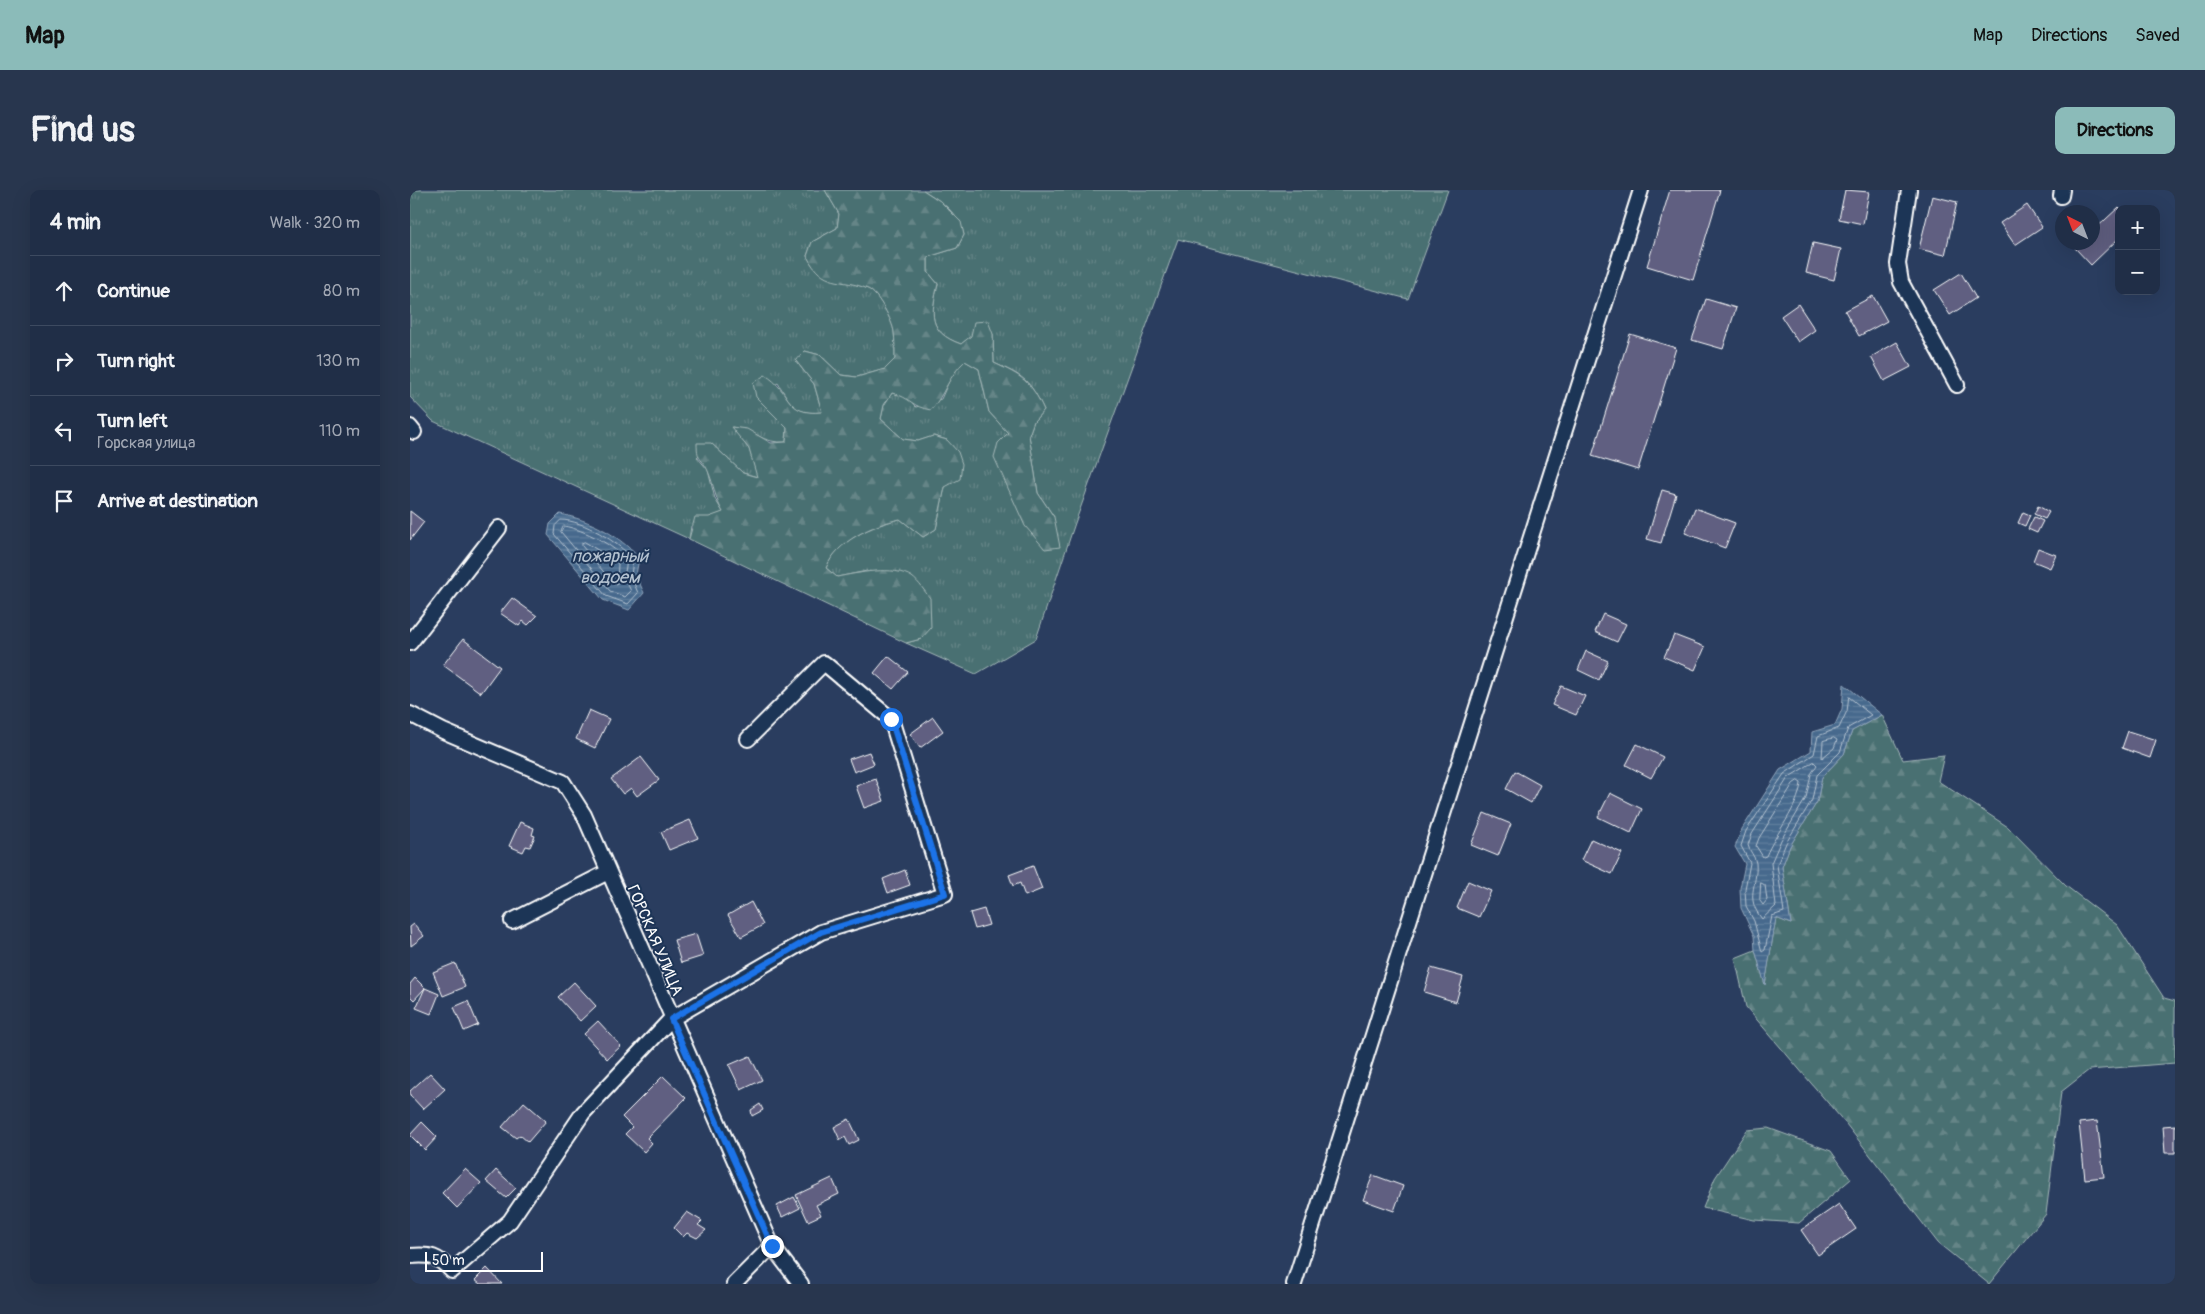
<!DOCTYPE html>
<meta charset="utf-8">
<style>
body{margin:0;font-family:Pangolin,sans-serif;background:#28364e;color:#f1f3f6}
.controls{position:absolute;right:15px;top:15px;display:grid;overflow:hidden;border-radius:10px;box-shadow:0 5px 20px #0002}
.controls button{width:45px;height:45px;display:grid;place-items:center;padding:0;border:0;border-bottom:1px solid #3d4a60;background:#202e47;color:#f1f3f6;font:25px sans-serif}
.compass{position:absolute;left:1645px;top:15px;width:45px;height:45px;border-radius:50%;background:#202e47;box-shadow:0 5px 20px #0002;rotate:318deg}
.scale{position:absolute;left:15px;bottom:12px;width:118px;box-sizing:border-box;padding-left:5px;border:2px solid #fff;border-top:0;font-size:14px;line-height:18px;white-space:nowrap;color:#fff;-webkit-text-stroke:4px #1d3557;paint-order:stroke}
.stop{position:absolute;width:15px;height:15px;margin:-11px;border:4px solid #1a73e8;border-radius:50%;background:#fff}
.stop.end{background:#1a73e8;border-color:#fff;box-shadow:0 1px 5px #0008}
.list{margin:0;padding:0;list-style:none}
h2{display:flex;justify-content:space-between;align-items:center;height:65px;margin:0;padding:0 20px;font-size:21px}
h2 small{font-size:16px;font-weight:400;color:#a2a8b4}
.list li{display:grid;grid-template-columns:32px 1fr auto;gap:15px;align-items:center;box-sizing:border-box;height:70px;padding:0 20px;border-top:1px solid #3d4a60}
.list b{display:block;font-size:19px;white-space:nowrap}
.list p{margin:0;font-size:16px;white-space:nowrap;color:#a2a8b4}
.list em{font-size:16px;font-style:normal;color:#a2a8b4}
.icon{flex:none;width:28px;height:28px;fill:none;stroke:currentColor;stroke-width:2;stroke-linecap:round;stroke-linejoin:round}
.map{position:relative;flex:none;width:1765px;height:1094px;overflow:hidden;border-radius:10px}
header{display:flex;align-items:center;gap:30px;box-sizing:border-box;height:70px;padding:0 25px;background:#8bbbb9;color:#111}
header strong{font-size:24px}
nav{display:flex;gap:28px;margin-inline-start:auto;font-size:18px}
.intro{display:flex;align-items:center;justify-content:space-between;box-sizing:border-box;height:120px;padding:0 30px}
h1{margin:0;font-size:35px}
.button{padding:12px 22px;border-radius:10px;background:#8bbbb9;color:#111;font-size:18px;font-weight:700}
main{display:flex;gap:30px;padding:0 30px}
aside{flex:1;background:#202e47;border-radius:10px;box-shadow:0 5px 20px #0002}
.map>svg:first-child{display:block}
.grass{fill:url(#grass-tufts);stroke:#a4b8b8}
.forest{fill:url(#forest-firs);stroke:#a4b8b8}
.water{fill:url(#water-rules);stroke:#90a5bb}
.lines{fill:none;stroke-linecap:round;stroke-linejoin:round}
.shore{stroke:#b5c3d1;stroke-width:1}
.building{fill:#605f81;stroke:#fff}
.minor-casing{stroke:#fff;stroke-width:18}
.minor{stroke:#1d3557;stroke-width:14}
.route{stroke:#1a73e8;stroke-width:6}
.labels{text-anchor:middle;stroke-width:4;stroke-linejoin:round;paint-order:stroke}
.street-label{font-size:16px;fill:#fff;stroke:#1d3557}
.water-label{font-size:18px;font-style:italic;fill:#b5c3d1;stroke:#1d3557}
</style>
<header>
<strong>Map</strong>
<nav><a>Map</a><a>Directions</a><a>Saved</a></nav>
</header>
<div class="intro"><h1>Find us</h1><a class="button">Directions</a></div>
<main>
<aside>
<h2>4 min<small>Walk · 320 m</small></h2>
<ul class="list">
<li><svg class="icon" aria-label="ahead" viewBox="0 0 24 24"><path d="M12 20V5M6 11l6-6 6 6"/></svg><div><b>Continue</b></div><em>80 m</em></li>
<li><svg class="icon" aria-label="right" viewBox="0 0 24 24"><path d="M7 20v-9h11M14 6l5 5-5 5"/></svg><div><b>Turn right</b></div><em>130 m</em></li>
<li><svg class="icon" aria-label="left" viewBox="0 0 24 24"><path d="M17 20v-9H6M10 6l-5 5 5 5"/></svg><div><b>Turn left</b><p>Горская улица</p></div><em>110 m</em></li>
<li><svg class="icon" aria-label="arrive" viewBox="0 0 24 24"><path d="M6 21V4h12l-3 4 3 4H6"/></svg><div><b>Arrive at destination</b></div></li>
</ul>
</aside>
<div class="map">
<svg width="1765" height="1094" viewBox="0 0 1765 1094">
<defs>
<pattern id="grass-tufts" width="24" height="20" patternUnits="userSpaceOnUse" patternTransform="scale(1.25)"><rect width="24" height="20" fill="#4a7072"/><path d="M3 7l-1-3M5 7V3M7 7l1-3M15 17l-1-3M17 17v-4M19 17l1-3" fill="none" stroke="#658587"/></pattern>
<pattern id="forest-firs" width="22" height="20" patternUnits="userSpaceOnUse" patternTransform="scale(1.25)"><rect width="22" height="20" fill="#4a7072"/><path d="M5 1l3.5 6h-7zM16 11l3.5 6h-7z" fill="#658587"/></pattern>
<pattern id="water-rules" width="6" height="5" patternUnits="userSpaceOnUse" patternTransform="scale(1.25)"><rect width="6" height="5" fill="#46698d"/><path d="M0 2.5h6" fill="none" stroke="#62809e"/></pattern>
</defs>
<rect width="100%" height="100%" fill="#2a3d5f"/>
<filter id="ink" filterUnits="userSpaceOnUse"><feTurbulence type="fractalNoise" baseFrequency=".02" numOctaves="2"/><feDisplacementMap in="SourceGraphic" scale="10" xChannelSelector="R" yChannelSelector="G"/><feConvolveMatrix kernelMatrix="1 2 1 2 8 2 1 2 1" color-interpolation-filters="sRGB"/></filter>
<g filter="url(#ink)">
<path class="grass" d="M0,0H415L429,24L427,38L402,52L397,66C412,97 432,87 458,99C468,103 483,132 484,142C485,150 485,160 485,169L475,179L447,187L431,185L410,165L395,161L386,171L404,194L412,222C384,225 381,214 368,193L346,207L377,238L376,252C353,254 345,240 322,237L339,259L348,287L333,283L301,253L287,267L298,280L305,309L313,322L281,336L279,349L23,231L0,207Z
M513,0H1038L998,109L768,49L665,333L626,449L566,484L496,453L511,449L457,381L427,387L416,378C427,350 462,336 490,329L513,347L526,339L535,297L537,250L524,246L508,251L493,249L471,229L474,215L482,203L496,206L506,217L531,209L544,180L555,171L569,179L579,222L598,243L588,253L644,327L628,303L619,245L624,231L634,220C619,189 615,187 584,173L583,144L561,146L551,154C517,142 521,124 528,94L518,82V67L547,58L554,45C549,23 531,11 513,0Z"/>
<path class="forest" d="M415,0H513L530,11L551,32L554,45L547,58L518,67V82L528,94C521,123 517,142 551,154L561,146L564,132L578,131L583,144L584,173C612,186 621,191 634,220L624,231L619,245L628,303L644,327L650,357L635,359L615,336L584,267L588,253L598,243L579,222L569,179L555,171C539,185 535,204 521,220C501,217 502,208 482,203L474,215L471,229L493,249L508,251L523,246L537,250L548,262L552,274L550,289L535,297L526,339L513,347L490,329C462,335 427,351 416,378L427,387C447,383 484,375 502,387C509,392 515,402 520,408L521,438L511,449L496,453L279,349L285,327H299L313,322C305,309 304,295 298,281C292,267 287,272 287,253H301L333,283L347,287L339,259L321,237L337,239L361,253L376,252L377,238L346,207L343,193L355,185C382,201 374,226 412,222L404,194L386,171L395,161L410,165L431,185L447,187L475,179L485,169C485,160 485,150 484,142C483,132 468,103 458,99C431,87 413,99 397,66L402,52L427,38L429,24Z
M1472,525L1493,570L1534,565L1528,591L1598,637L1656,696L1707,735L1754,808L1765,811V873L1679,880L1651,902L1636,1024L1579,1094L1528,1053L1436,934L1336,817L1325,768L1345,760L1355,794L1366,728L1381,734L1372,677L1380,656L1407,612L1412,587L1434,564L1442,541Z
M1358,938L1421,961L1441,989L1389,1033L1344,1030L1293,1018L1305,988L1337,940Z"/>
<path class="water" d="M150,324C180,330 209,345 229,368L226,385L234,403L219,420L193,410L138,345L140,334Z
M1434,494L1472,525L1442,541L1434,564L1412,587L1407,612L1380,656L1372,677L1381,734L1366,728L1355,795L1345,760L1344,746L1331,718L1330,698L1335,674L1325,657L1332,639L1370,580L1401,561L1402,542L1425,535L1432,519Z"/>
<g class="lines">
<path class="shore" d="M151,330C173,330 208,352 223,369L221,386L228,403L218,414L196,406L144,344L145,336Z
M154,336C175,340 204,355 217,371L214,387L221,401L215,407L200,401L151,342Z
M175,352L208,373L207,394L203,393L172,356V353Z
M1439,507L1461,525L1438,538L1430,562L1407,585L1402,610L1376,653L1367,675L1374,722L1362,726L1355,760L1352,762L1344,731L1336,716L1335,699L1340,673L1331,656L1336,641L1374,584L1404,564L1408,546L1429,538L1437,521Z
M1424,548L1427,550L1424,558L1412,568L1413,551Z
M1404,572L1407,575L1401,584L1396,608L1371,650L1361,673L1366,716L1352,729C1334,707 1348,696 1346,673C1345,666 1339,661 1338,655L1342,644L1378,588Z
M1388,591L1391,593C1388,619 1366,642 1356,666L1353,667L1346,656L1349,648L1383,594Z
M1351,693L1355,695L1357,710L1353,715L1350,711Z"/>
</g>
<path class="building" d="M1260,0H1310L1283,90L1237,76Z
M1435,0L1459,2L1453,34L1429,29Z
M1522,6L1547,12L1535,65L1509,59Z
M1617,15L1632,37L1605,55L1590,33Z
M1709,17L1711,19H1709V48L1681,75L1665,58L1671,52H1682V42Z
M1403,53L1431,59L1424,90L1396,83Z
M1551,83L1566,108L1540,125L1524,100Z
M1463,106L1477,131L1449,146L1435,121Z
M1296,109L1326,118L1313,159L1282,150Z
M1388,114L1405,140L1388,152L1371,126Z
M1220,144L1266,158L1228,280L1182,266Z
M1487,152L1501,177L1474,191L1461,167Z
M1252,300L1266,304L1251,353L1237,349Z
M1628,316L1639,322L1635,329L1624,324Z
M1285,318L1325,333L1315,358L1275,343Z
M0,321L14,332L0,350Z
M1613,322L1620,325L1615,336L1608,333Z
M1624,327L1633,331L1627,343L1618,339Z
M1628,358L1646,365L1640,378L1623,371Z
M102,408L127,426L118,435L113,431L109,436L90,423Z
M1193,424L1216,434L1207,452L1185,442Z
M1264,445L1295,457L1285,480L1254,467Z
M53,449L90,477L71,503L33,475Z
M1176,461L1198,471L1189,490L1168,480Z
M478,466L498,482L483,499L464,483Z
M1151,496L1175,506L1166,525L1142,515Z
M179,520L199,529L185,558L166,549Z
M523,527L533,541L510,558L500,544Z
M1718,541L1746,550L1740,568L1712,558Z
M1227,554L1253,567L1241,588L1216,575Z
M459,562L464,574L444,582L439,569Z
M231,567L249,590L227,606L221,598L213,604L201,589Z
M1105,581L1130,595L1121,613L1096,599Z
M466,589L474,611L454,618L446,596Z
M1200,603L1232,619L1221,643L1188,627Z
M1074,623L1101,634L1088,666L1061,655Z
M280,630L288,648L259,660L251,642Z
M110,632L124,638L122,645L125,646L120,657L116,656L113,662L99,656Z
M1181,649L1212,663L1202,684L1171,670Z
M623,676L632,699L615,706L610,693L603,696L599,685Z
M495,680L500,695L478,703L473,689Z
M1058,691L1081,701L1069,727L1047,718Z
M341,712L353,735L331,747L318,725Z
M574,719L579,735L565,739L560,723Z
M4,734L14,746L1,756L0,737Z
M286,744L293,766L271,773L264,750Z
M45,773L55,797L33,806L23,782Z
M1021,778L1053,787L1046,812L1014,802Z
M5,788L15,798L4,810L0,806V794Z
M164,792L186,816L170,831L148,807Z
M15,798L29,804L21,824L6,818Z
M58,811L68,835L54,841L44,817Z
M188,831L211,856L197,869L174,844Z
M340,866L352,890L331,900L319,875Z
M20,883L35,899L13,919L0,905V901Z
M253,886L276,908L237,948L242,953L234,962L215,944L222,937L212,927Z
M114,912L136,931L118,952L110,945L106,948L92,937Z
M350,914L353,920L342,926L341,920Z
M439,929L449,950L439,955L435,947L430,950L424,937Z
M1687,931L1694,987L1675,989L1669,933Z
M12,932L27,947L15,960L0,945Z
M1765,935V963H1755L1753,936Z
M55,979L71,993L47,1018L32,1003Z
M86,980L106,998L96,1008L76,991Z
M963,985L993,996L984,1021L953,1010Z
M422,988L429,1004L406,1015L411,1025L398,1031L386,1005Z
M384,1007L390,1018L372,1027L367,1016Z
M1429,1014L1446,1039L1408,1065L1391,1040Z
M277,1022L292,1031L288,1035L296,1040L287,1048L277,1043L273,1047L264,1038Z
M77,1078L92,1094H70L65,1090Z"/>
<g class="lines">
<g class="minor-casing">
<path id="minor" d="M1499,0L1488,74L1491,92L1547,195
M1651,6L1652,0
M0,237L4,242
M0,453L89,338
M0,524L33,541L153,592L174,625L362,1056L324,1094
M102,731L198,682
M362,1056L391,1094
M0,1066C21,1064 27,1066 42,1081L100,1031L173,923L261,829L411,742L535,704L481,529L414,473L338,549
M884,1094L1231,0"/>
</g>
<use href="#minor" class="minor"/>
</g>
</g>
<g class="lines" filter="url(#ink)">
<path class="route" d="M362,1056L261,829L411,742L535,704L481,529"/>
</g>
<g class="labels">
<g class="street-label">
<text transform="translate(246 750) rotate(67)" y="6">ГОРСКАЯ УЛИЦА</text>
</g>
<g class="water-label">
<text x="200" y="372">пожарный<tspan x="200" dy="21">водоем</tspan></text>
</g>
</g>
</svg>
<div class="controls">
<button>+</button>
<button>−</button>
</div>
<svg class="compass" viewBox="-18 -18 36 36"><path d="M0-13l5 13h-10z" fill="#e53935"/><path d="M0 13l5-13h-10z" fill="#a2a8b4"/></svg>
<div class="scale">50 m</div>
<div class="stop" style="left:481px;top:529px"></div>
<div class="stop end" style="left:362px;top:1056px"></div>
</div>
</main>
